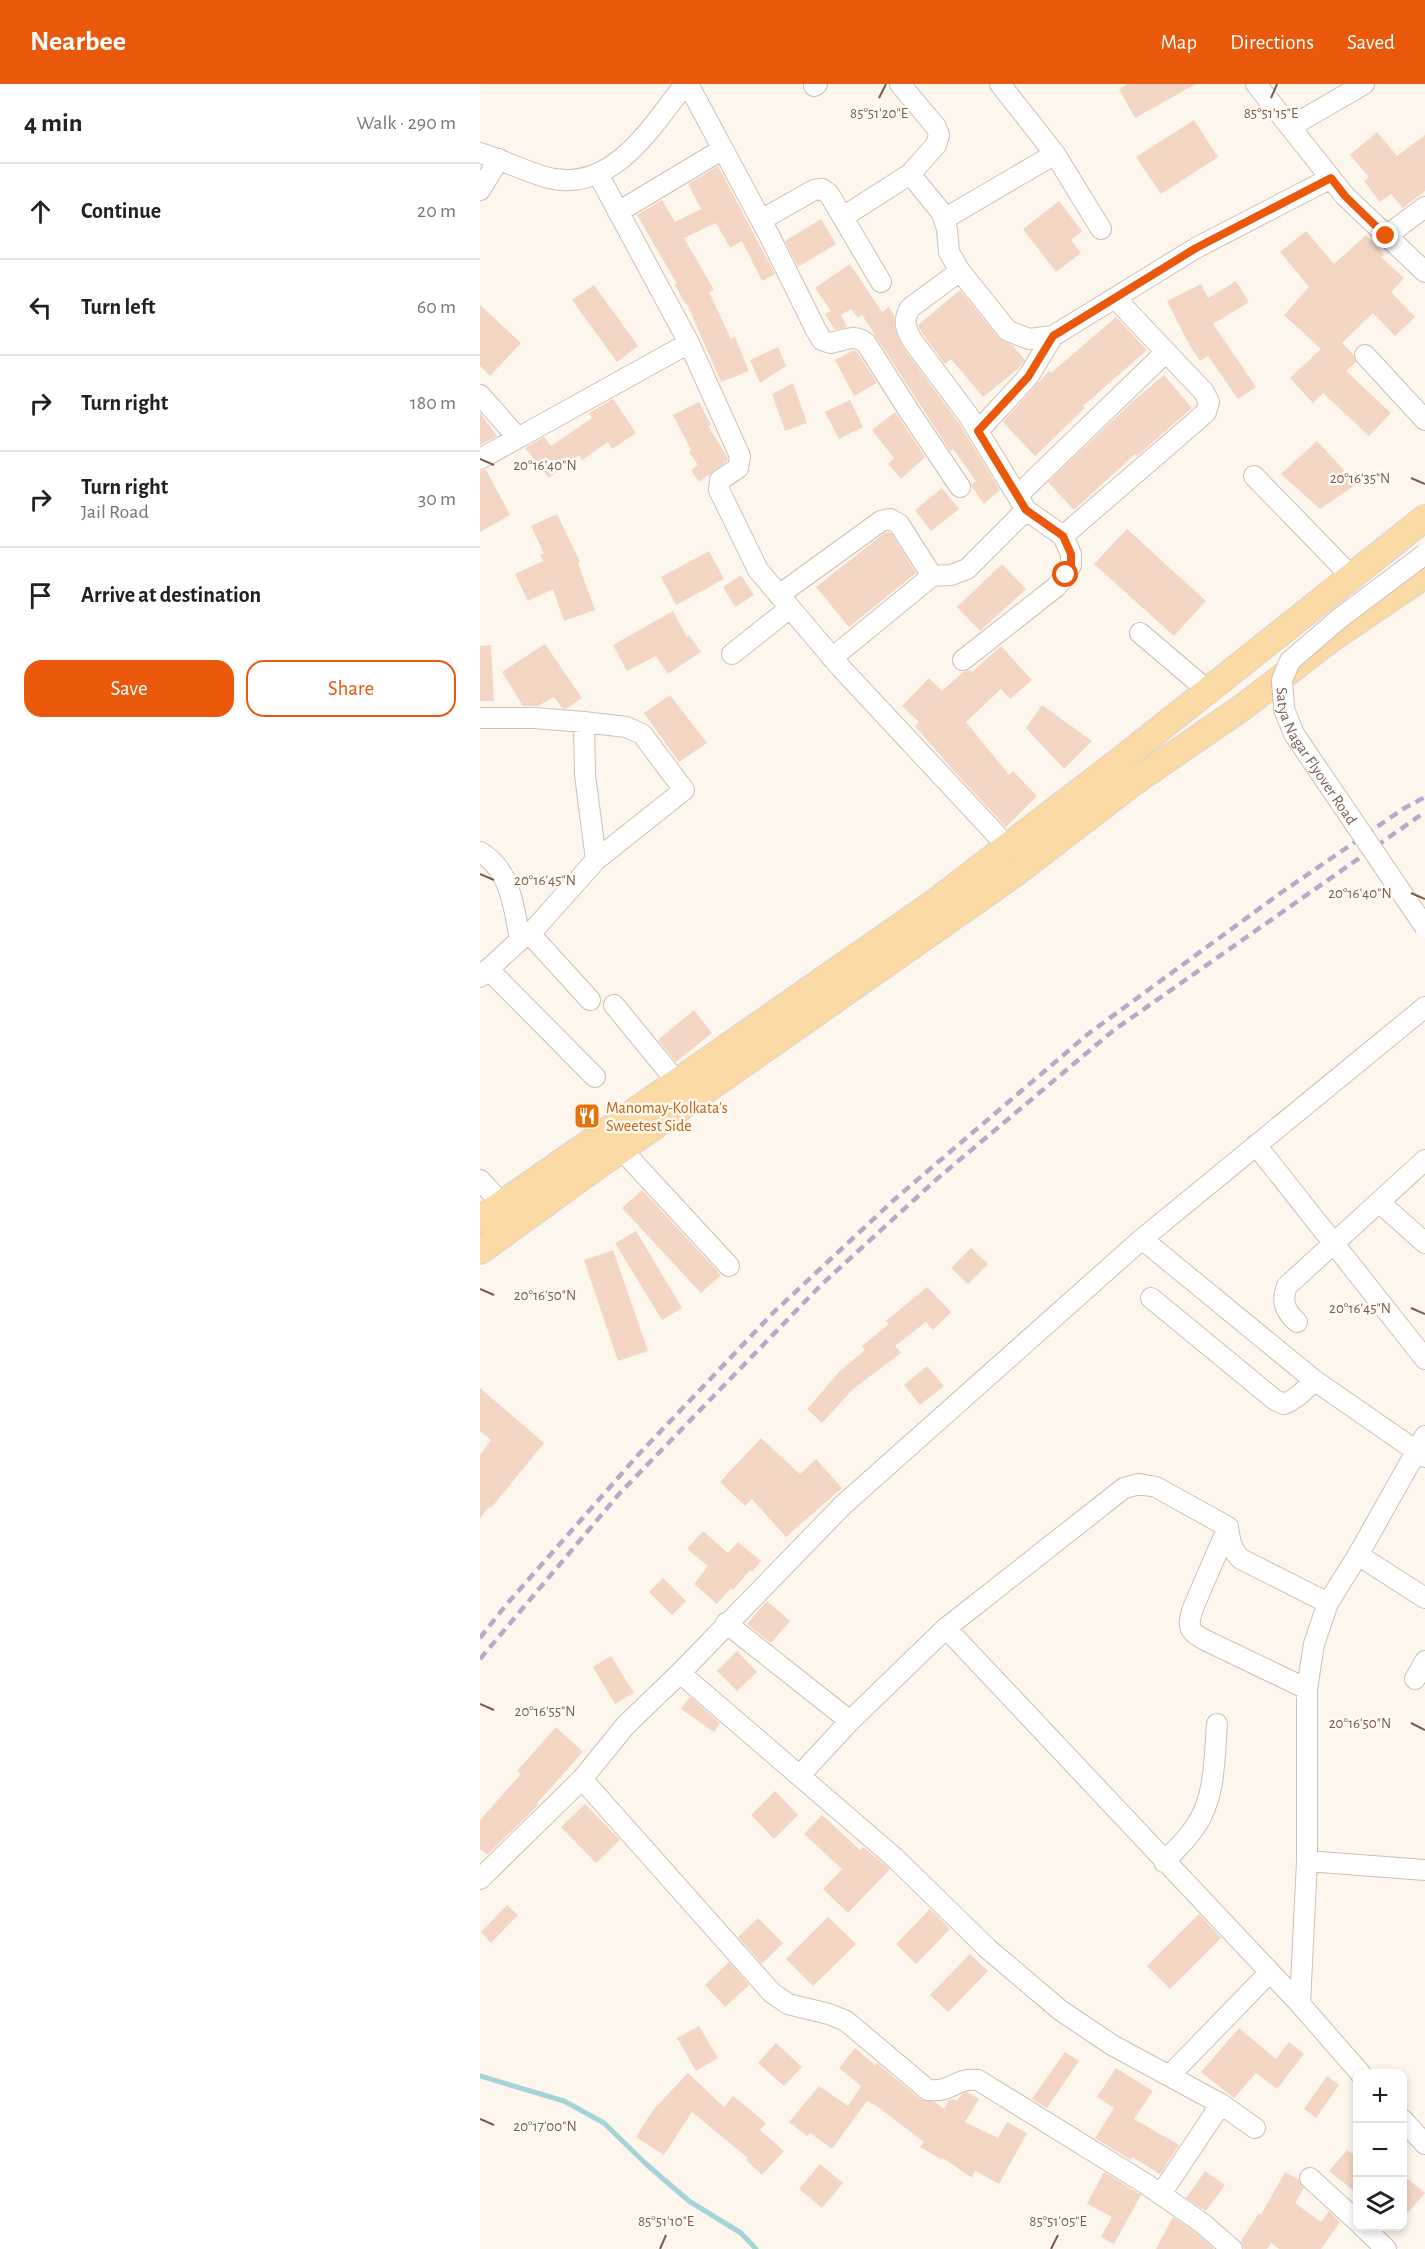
<!DOCTYPE html>
<meta charset="utf-8">
<style>
body{margin:0;font-family:"Alegreya Sans",sans-serif;background:#f2f2f2;color:#202124}
.controls{position:absolute;right:18px;bottom:18px;display:grid;overflow:hidden;border-radius:12px;box-shadow:0 3px 9px #0003}
.controls button{width:54px;height:54px;display:grid;place-items:center;padding:0;border:0;border-bottom:2px solid #e0e0e0;background:#fff;color:#202124;font:30px sans-serif}
.stop{position:absolute;width:18px;height:18px;margin:-14px;border:4px solid #ea580c;border-radius:50%;background:#fff}
.stop.end{background:#ea580c;border-color:#fff;box-shadow:0 2px 6px #0008}
.list{margin:0;padding:0;list-style:none}
h2{display:flex;justify-content:space-between;align-items:center;height:78px;margin:0;padding:0 24px;font-size:26px}
h2 small{font-size:20px;font-weight:400;color:#757577}
.list li{display:grid;grid-template-columns:39px 1fr auto;gap:18px;align-items:center;box-sizing:border-box;height:96px;padding:0 24px;border-top:2px solid #e0e0e0}
.list b{display:block;font-size:22px;white-space:nowrap}
.list p{margin:0;font-size:20px;white-space:nowrap;color:#757577}
.list em{font-size:20px;font-style:normal;color:#757577}
.actions{display:flex;gap:12px;padding:18px 24px}
.actions a{flex:1;padding:14px 0;border:2px solid #ea580c;border-radius:18px;text-align:center;font-size:21px;color:#ea580c}
.actions .main{background:#ea580c;color:#fff}
.icon{flex:none;width:33px;height:33px;fill:none;stroke:currentColor;stroke-width:2;stroke-linecap:round;stroke-linejoin:round}
.map{position:relative;flex:none;width:945px;height:2165px;overflow:hidden}
header{display:flex;align-items:center;gap:36px;box-sizing:border-box;height:84px;padding:0 30px;background:#ea580c;color:#fff}
header strong{font-size:28px}
nav{display:flex;gap:33px;margin-inline-start:auto;font-size:21px}
main{display:flex}
aside{flex:1;background:#fff}
.map>svg:first-child{display:block}
.lines{fill:none;stroke-linecap:round;stroke-linejoin:round}
.stream{stroke:#a5d3da;stroke-width:5}
.building{fill:#f3d5c3}
.minor-casing{stroke:#d1beb0;stroke-width:22}
.major-casing{stroke:#dad1cd;stroke-width:28}
.minor{stroke:#fff;stroke-width:20}
.major{stroke:#fbd9a5;stroke-width:26}
.rail{stroke:#b9a8c9;stroke-width:4.5;stroke-dasharray:9 6;stroke-linecap:butt}
.minor-bridge-casing{stroke:#d1beb0;stroke-width:22;stroke-linecap:butt}
.minor-bridge{stroke:#fff;stroke-width:20}
.route{stroke:#ea580c;stroke-width:8}
.ticks{fill:none;stroke:#7a5c4d;stroke-width:2}
.labels{text-anchor:middle;stroke-width:5;stroke-linejoin:round;paint-order:stroke}
.street-label{font-size:16px;fill:#7a5c4d;stroke:#fffaf3}
.food-label{font-size:16px;fill:#c56008;stroke:#fffaf3;text-anchor:start}
.ticks-label{font-size:15px;text-anchor:middle;fill:#7a5c4d;stroke:#fffaf3;stroke-width:5;stroke-linejoin:round;paint-order:stroke}
</style>
<header>
<strong>Nearbee</strong>
<nav><a>Map</a><a>Directions</a><a>Saved</a></nav>
</header>
<main>
<aside>
<h2>4 min<small>Walk · 290 m</small></h2>
<ul class="list">
<li><svg class="icon" aria-label="ahead" viewBox="0 0 24 24"><path d="M12 20V5M6 11l6-6 6 6"/></svg><div><b>Continue</b></div><em>20 m</em></li>
<li><svg class="icon" aria-label="left" viewBox="0 0 24 24"><path d="M17 20v-9H6M10 6l-5 5 5 5"/></svg><div><b>Turn left</b></div><em>60 m</em></li>
<li><svg class="icon" aria-label="right" viewBox="0 0 24 24"><path d="M7 20v-9h11M14 6l5 5-5 5"/></svg><div><b>Turn right</b></div><em>180 m</em></li>
<li><svg class="icon" aria-label="right" viewBox="0 0 24 24"><path d="M7 20v-9h11M14 6l5 5-5 5"/></svg><div><b>Turn right</b><p>Jail Road</p></div><em>30 m</em></li>
<li><svg class="icon" aria-label="arrive" viewBox="0 0 24 24"><path d="M6 21V4h12l-3 4 3 4H6"/></svg><div><b>Arrive at destination</b></div></li>
</ul>
<div class="actions"><a class="main">Save</a><a>Share</a></div>
</aside>
<div class="map">
<svg width="945" height="2165" viewBox="0 0 945 2165">
<rect width="100%" height="100%" fill="#fdf6ec"/>
<g class="lines">
<path class="stream" d="M0,1992L84,2017L124,2039L166,2080L209,2117L261,2149L276,2165"/>
</g>
<path class="building" d="M648,0H716L655,34L639,5Z
M714,36L738,73L681,110L656,73Z
M897,48L917,72L945,51V107L923,124L911,110L900,118L884,97L889,93L870,71Z
M238,82L295,190L282,197L262,157L250,164L236,139L204,154L234,206L229,208L251,255L255,253L269,287L241,298L207,220L206,221L195,201L197,200L157,131L182,116L195,138L221,125L208,100Z
M579,117L602,147L591,156L601,169L576,188L543,145Z
M341,135L356,160L318,183L305,157Z
M826,147L854,180L886,151L904,171L901,173L924,194L911,208L935,233L915,252L893,229L862,259L873,270L876,278L866,287L911,329L889,352L843,309L833,319L810,294L841,265L804,231L829,203L800,168Z
M370,180L402,228L409,223L414,231L415,246L422,262L478,338L520,406L504,420L492,403L491,400L496,397L473,365L470,367L382,231L378,234L371,225L361,231L367,243L355,246L345,230L351,227L335,204Z
M756,197L769,218L733,240L776,303L758,315L728,272L720,277L710,262L687,217L721,200L728,214Z
M114,201L158,262L137,278L92,216Z
M480,206L519,254L533,262L545,276L539,284L503,313L471,275L465,280L442,249L438,241Z
M0,221L41,259L10,292L0,282Z
M636,233L667,266L603,322L605,324L555,372L523,338L569,287L571,289Z
M298,263L306,282L280,299L270,276Z
M374,266L377,268L397,299L374,312L355,276Z
M684,291L712,324L657,372L655,370L594,426L568,398L651,319Z
M313,299L327,339L305,347L292,310Z
M133,315L156,349L132,365L128,358L102,376L99,371L69,394L45,364L64,353L71,362L112,334L109,329Z
M370,316L383,343L359,355L345,328Z
M219,318L231,341L228,342L248,374L247,377L219,398L211,386L218,381L209,368L211,366L193,331Z
M415,328L445,373L421,395L408,380L414,374L392,346Z
M0,329L17,352L0,361Z
M837,357L877,400L840,425L801,390Z
M6,386L30,431L0,448V387Z
M462,404L479,425L451,447L435,426Z
M77,430L100,478L98,479L115,526L84,537L73,505L48,517L35,490L63,477L60,471L64,469L51,442Z
M647,445L726,517L694,552L614,480Z
M406,448L411,449L436,489L369,543L336,503Z
M229,467L244,495L196,521L181,493Z
M522,480L546,505L500,547L477,523Z
M261,491L274,511L255,523L243,503Z
M193,527L207,553L209,551L221,568L188,590L176,572L147,587L133,561Z
M65,560L102,614L86,625L82,624L74,613L58,622H43L22,588Z
M11,561L14,617H0V562Z
M521,562L552,596L530,615L521,605L486,638L529,691L533,687L557,712L526,743L473,686L435,642L439,638L422,622L449,594L462,607L483,588L490,586L492,588Z
M190,611L227,659L199,678L164,629Z
M562,621L612,657L584,685L546,644Z
M214,926L232,949L196,978L178,956Z
M162,1106L241,1191L221,1209L142,1124Z
M156,1147L202,1224L182,1236L135,1159Z
M491,1164L508,1180L488,1200L471,1184Z
M133,1166L168,1267L138,1277L104,1176Z
M447,1203L471,1228L453,1246L446,1238L415,1262L421,1269L373,1305L342,1339L327,1325L359,1288L385,1266L382,1262L409,1240L406,1237Z
M447,1282L464,1302L440,1321L424,1301Z
M0,1304L64,1359L11,1424L9,1423L0,1434V1371L11,1356L0,1347Z
M281,1354L320,1390L336,1375L362,1404L306,1453L272,1415L265,1422L240,1398Z
M223,1447L248,1469L258,1458L281,1477L272,1488L270,1486L253,1506L251,1504L237,1520L214,1500L228,1482L207,1465Z
M183,1494L206,1517L192,1531L169,1508Z
M287,1517L310,1537L291,1559L267,1540Z
M257,1567L277,1588L257,1607L237,1587Z
M131,1572L154,1609L135,1620L113,1583Z
M210,1613L240,1639L234,1648L201,1625Z
M76,1643L103,1668L57,1719L58,1721L7,1771L0,1765V1736L41,1690L37,1687Z
M295,1707L318,1731L294,1755L271,1731Z
M105,1720L140,1756L116,1779L81,1743Z
M342,1731L380,1766L383,1763L410,1785L368,1829L343,1805L362,1785L324,1750Z
M27,1821L38,1831L11,1859L1,1848Z
M450,1825L470,1845L436,1880L416,1860Z
M719,1830L741,1854L690,1905L667,1882Z
M348,1833L376,1860L333,1902L306,1875Z
M278,1834L303,1859L282,1880L258,1853Z
M490,1870L508,1887L468,1928L450,1911Z
M249,1878L269,1901L245,1923L225,1901Z
M219,1942L238,1974L216,1987L197,1954Z
M759,1944L796,1975L809,1958L824,1970L797,2005L776,1989L754,2014L721,1988Z
M296,1959L322,1983L304,2002L278,1979Z
M375,1964L395,1981L397,1979L440,2015L455,2018L464,2025L469,2016L473,2015L477,2017L481,2011L487,2008L499,2015L485,2038L518,2054L527,2038L547,2049L519,2100L495,2087L492,2094L463,2074L462,2076L440,2063L444,2058L398,2023L387,2017L352,2065L330,2049L327,2052L309,2038L339,2002L368,2022L381,2002L359,1984Z
M585,1968L599,1977L567,2024L552,2015Z
M636,1984L673,2007L654,2035L699,2061L680,2090L652,2073L651,2076L615,2054L634,2024L617,2013Z
M208,1989L244,2023L253,2012L286,2039L280,2046L304,2067L282,2091L266,2076L268,2074L212,2028L184,2071L156,2053L173,2026Z
M847,1992L859,2001L836,2034L824,2025Z
M867,2066L878,2074V2110L849,2087Z
M340,2080L363,2099L342,2124L319,2105Z
M725,2087L745,2101L726,2127L706,2114Z
M624,2088L661,2111L634,2160L621,2153L632,2133L607,2120Z
M805,2088L818,2095L824,2104L815,2119L841,2138L849,2127L860,2138L841,2165H799L791,2159L787,2165H764L761,2157L779,2129L781,2131Z
M922,2090L945,2109L922,2135Z
M693,2133L715,2148L734,2165H676Z"/>
<g class="lines">
<g class="minor-casing">
<path id="minor" d="M208,0L289,151L336,246L342,256L350,259C364,257 374,249 386,259L429,327L480,403
M420,0L456,43L459,51L456,61L430,90
M776,0L865,112L945,188
M334,2L337,0
M810,43L884,0
M0,69C23,76 46,88 69,94C133,109 172,42 205,0
M575,70L621,145
M118,90L209,259L260,372L258,384L240,396L239,406L278,486L362,585L528,763
M0,106L19,75
M138,128L243,65
M363,133L430,90L462,129L467,145L469,168L480,187L528,247L549,255L573,252L716,164L851,94
M464,135L575,70L520,0
M281,136L334,106L342,105L349,110L401,198
M906,152L945,123
M480,187L430,224C423,236 425,244 432,256L488,331L546,426L583,452L591,470V481L586,491L576,503L483,576
M885,271L945,336
M0,311L38,354
M498,347L548,293L573,252
M0,375L209,259
M774,392L871,492
M538,411L686,268
M583,452L715,338L726,328L729,318L724,308L635,214
M299,511L401,437L410,435L419,440L452,492
M660,549L727,606
M252,570L310,524
M352,574L452,492L471,491L487,485L546,426
M0,634H54L104,638L105,691L116,776
M0,768C31,786 34,824 40,856L0,893
M50,850L110,916
M40,856L50,850L116,776L204,706L162,650L146,643L104,638
M8,885L115,993
M134,921L197,998
M776,1061L945,1275
M142,1066L249,1182
M0,1096L22,1120
M899,1118L945,1159
M662,1155L834,1296L945,1373
M671,1214L795,1316L804,1320C817,1315 825,1306 834,1296
M817,1238C805,1227 801,1218 807,1202L945,1076
M748,1443L713,1524C707,1544 708,1547 727,1557L827,1605
M878,1471L945,1514
M246,1539L370,1637
M466,1544L820,1920L881,1990
M200,1589L415,1774L507,1864L580,1926L632,1961L741,2020L775,2044
M935,1595L945,1577
M320,1691L370,1637L466,1544L644,1404L659,1400L676,1403L748,1443C750,1456 751,1466 761,1475L848,1519
M102,1695L292,1909L308,1920L349,1930L366,1937L448,2006C472,2009 476,1993 498,1996L666,2100L722,2139L752,2165
M827,1777L945,1786
M684,1778C694,1767 707,1756 715,1743C736,1713 734,1675 737,1640
M0,1795L102,1695L146,1641L200,1589L363,1421L662,1155L945,923
M820,1920L827,1777V1605L834,1560L848,1519L878,1471L945,1352
M689,1992L790,1888
M922,2035L945,2060
M830,2094L878,2138
M681,2110L741,2020
M882,2142L906,2165"/>
</g>
<g class="major-casing">
<path id="major" d="M0,1135L451,821L638,678L945,434
M0,1167L102,1093L537,788L654,698L763,623L851,555L945,491"/>
</g>
<use href="#minor" class="minor"/>
<use href="#major" class="major"/>
<path class="rail" d="M0,1554L26,1521L158,1371L294,1228L416,1114L608,950L802,808L923,725L945,713
M0,1575L139,1410L341,1201L458,1094L634,946L945,728"/>
<g class="minor-bridge-casing">
<g id="minor-bridge">
<path id="s1" d="M945,470L860,534L810,577L802,596L804,625L814,650L945,843"/>
</g>
</g>
<use href="#minor-bridge" class="minor-bridge"/>
</g>
<g class="lines">
<path class="route" d="M586,491L591,481V470L583,452L546,426L498,347L548,293L573,252L716,164L851,94L865,112L906,152"/>
</g>
<path class="ticks" d="M399,14L406,0M791,14L797,0M0,375L14,381M931,394L945,400M0,790L14,796M931,809L945,815M0,1205L14,1211M931,1224L945,1230M0,1620L14,1626M931,1639L945,1646M0,2035L14,2041M180,2165L186,2151M571,2165L578,2151"/>
<defs>
<g id="restaurant-square" transform="scale(1.35)"><rect x="-9" y="-9" width="18" height="18" rx="4" fill="#e8710a" stroke="#fffaf3"/><path d="M-5-6h1v4h1v-4h1v4h1v-4h1v5L-1.5 .5V6h-2V.5L-5-1ZM5-6V6H3V1.5H1.5Q1.5-4 5-6Z" fill="#fff"/></g>
</defs>
<g fill-rule="evenodd">
<use href="#restaurant-square" x="107" y="1032"/>
</g>
<g class="labels">
<g class="street-label">
<text dy="6" stroke="none"><textPath href="#s1" startOffset="278">Satya Nagar Flyover Road</textPath></text>
</g>
<g class="food-label">
<text x="126" y="1029">Manomay-Kolkata’s<tspan x="126" dy="18">Sweetest Side</tspan></text>
</g>
</g>
<g class="ticks-label">
<text x="399" y="34">85°51'20"E</text>
<text x="791" y="34">85°51'15"E</text>
<text x="65" y="386">20°16'40"N</text>
<text x="880" y="399">20°16'35"N</text>
<text x="65" y="801">20°16'45"N</text>
<text x="880" y="814">20°16'40"N</text>
<text x="65" y="1216">20°16'50"N</text>
<text x="880" y="1229">20°16'45"N</text>
<text x="65" y="1632">20°16'55"N</text>
<text x="880" y="1644">20°16'50"N</text>
<text x="65" y="2047">20°17'00"N</text>
<text x="186" y="2142">85°51'10"E</text>
<text x="578" y="2142">85°51'05"E</text>
</g>
</svg>
<div class="controls">
<button>+</button>
<button>−</button>
<button><svg class="icon" aria-label="layers" viewBox="0 0 24 24"><path d="M12 4l9 5-9 5-9-5zM3 14l9 5 9-5"/></svg></button>
</div>
<div class="stop" style="left:586px;top:491px"></div>
<div class="stop end" style="left:906px;top:152px"></div>
</div>
</main>
